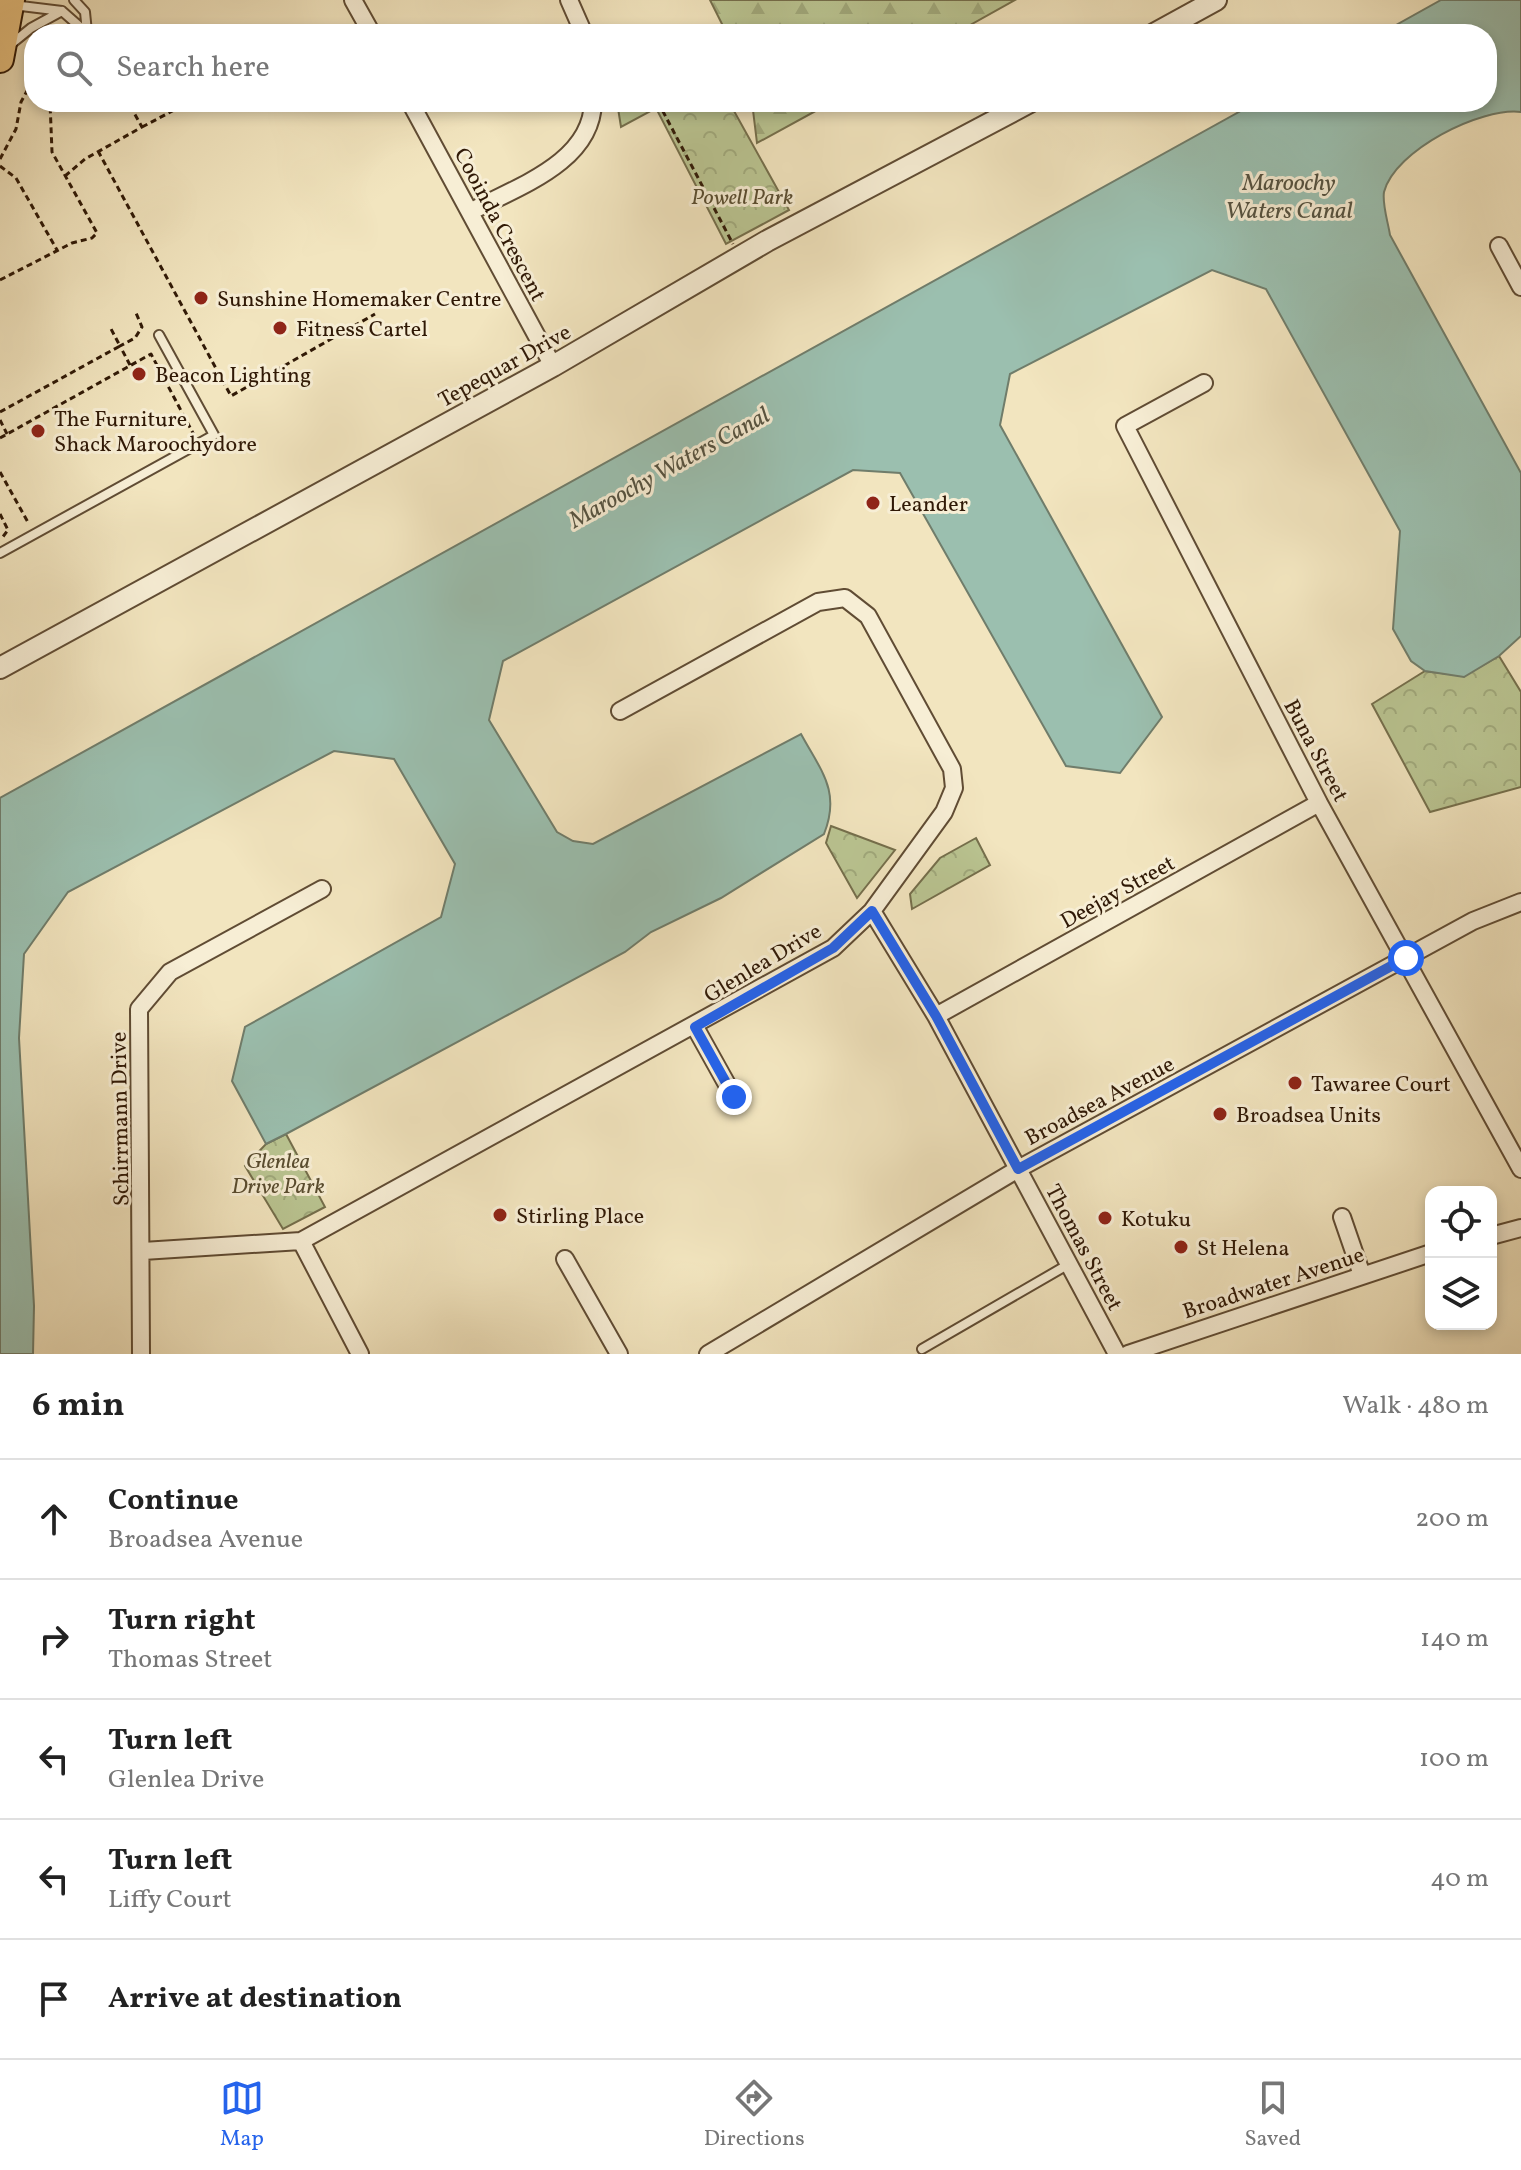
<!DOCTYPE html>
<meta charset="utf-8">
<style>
body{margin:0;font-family:Vollkorn,serif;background:#f6f6f6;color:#222}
.controls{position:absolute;right:24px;bottom:24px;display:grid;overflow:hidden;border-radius:16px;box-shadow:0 4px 12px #0003}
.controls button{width:72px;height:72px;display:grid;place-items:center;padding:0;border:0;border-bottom:2px solid #e0e0e0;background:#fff;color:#222;font:40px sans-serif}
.stop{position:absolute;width:24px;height:24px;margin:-18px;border:6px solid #2563eb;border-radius:50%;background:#fff}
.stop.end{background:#2563eb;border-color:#fff;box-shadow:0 2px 8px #0008}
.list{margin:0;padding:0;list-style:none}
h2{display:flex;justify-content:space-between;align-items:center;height:104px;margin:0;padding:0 32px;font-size:34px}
h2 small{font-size:26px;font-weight:400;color:#767676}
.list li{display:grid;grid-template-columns:52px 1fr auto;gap:24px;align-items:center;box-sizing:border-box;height:120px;padding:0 32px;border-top:2px solid #e0e0e0}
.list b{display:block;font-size:30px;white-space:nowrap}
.list p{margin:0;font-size:26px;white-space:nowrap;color:#767676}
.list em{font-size:26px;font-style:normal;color:#767676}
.icon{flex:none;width:44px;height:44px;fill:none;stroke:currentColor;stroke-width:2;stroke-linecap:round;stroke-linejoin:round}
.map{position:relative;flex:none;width:1521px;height:1354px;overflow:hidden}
.search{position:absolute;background:#fff;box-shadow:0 4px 12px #0003;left:24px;right:24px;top:24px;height:88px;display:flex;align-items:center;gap:20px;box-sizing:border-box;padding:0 28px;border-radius:32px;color:#767676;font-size:30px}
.sheet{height:704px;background:#fff}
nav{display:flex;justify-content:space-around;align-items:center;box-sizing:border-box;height:112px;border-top:2px solid #e0e0e0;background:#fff;font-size:22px;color:#767676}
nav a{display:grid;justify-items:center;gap:4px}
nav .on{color:#2563eb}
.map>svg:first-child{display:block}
.forest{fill:url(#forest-firs);stroke:#756f4c;stroke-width:2}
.park{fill:url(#park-crowns);stroke:#756f4c;stroke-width:2}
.water{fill:#9bbfaf;stroke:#707d6b;stroke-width:2}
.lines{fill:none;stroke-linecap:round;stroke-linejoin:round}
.service-casing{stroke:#604c34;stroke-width:12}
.minor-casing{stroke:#604c34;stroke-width:20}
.tertiary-casing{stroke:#604c34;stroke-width:24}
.primary-casing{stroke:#301906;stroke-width:30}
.path{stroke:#301906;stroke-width:3;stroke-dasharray:6 4;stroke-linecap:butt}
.service{stroke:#f7eed5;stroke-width:8}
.minor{stroke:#f7eed5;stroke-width:16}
.tertiary{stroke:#f7eed5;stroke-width:20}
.primary{stroke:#e9c280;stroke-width:26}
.route{stroke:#2563eb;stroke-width:10}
.poi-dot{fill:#8f2418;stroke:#f7eed5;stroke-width:3}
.labels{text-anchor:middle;stroke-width:6;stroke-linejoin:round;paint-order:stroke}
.park-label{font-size:22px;font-style:italic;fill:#594d30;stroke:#f7eed5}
.street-label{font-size:22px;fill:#301906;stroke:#f7eed5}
.poi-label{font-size:22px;fill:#301906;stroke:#f7eed5;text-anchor:start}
.water-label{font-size:24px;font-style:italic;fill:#555341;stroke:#f7eed5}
</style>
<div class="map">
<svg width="1521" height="1354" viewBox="0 0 1521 1354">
<defs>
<pattern id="forest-firs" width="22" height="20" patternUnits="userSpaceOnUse" patternTransform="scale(2)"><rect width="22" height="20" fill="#bac592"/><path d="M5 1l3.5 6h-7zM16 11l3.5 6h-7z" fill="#a0a97c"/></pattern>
<pattern id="park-crowns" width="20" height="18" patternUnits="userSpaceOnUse" patternTransform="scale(2)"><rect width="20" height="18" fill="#bac592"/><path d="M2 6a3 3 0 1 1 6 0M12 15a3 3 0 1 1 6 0" fill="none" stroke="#a0a97c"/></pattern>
</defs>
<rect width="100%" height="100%" fill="#f2e5bf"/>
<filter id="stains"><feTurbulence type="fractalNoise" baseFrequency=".0025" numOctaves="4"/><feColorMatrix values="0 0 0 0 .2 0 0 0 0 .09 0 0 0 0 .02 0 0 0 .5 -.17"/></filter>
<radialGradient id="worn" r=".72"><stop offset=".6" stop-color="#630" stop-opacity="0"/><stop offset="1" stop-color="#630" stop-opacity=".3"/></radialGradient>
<path class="forest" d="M710,0H1015L954,34H727Z
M752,102H832L757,143Z"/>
<path class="park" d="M617,102H729L789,210L726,244L656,108L621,127Z
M1499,656L1521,692V787L1430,812L1372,704L1425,671L1464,676Z
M831,826L895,850L857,898L826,843Z
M976,838L990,865L912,909L910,894L940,858Z
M286,1134L325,1207L283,1229L245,1166L266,1144Z"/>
<path class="water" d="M1441,0H1521V112C1481,107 1395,150 1384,192C1382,204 1388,222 1390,235L1521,473V636L1499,656L1464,677L1425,671L1411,661L1393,629L1400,531L1266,289L1212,270L1010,374L1000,425L1162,717L1120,773L1066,766L900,473L853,470L503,661L489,720L557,832L573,841L593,844L801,734C821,771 841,791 824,834L721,898L651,932L625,952L286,1134L266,1144L232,1081L245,1027L441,917L455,864L394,759L334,751L68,892L24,954L19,1038L34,1306L33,1354H0V798L1257,102H1487V34H1380Z"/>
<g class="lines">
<g class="service-casing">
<path id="service" d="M74,0L85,12L87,32
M13,5L62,11L87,33
M10,45L31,28L62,11
M0,553L214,435L159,335
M922,1349L1069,1264"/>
</g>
<g class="minor-casing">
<path id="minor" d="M353,0L372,34
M569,0L584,34
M410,102L553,366
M470,212C516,187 592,163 593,102
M1499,246L1521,287
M1204,383L1125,426L1319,803L1521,1169
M872,911L936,1016L1117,1354
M936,1016L1319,803
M695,1027L734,1097
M1342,1217L1362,1275
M1491,1236L1521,1228
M301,1241L360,1354
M143,1251L301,1241L833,948L872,911L944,812L954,788L952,769L868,616L845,598L818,602L620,711
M565,1259L619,1354
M141,1354L139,1009L170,972L322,889
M708,1354L1018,1169L1473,921L1521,902
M1128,1354L1431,1253"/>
</g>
<g class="tertiary-casing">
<path id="tertiary" d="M1154,34L1216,0
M0,668L553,366L767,241L1030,102"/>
</g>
<g class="primary-casing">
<path id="primary" d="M0,59L11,0"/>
</g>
<path class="path" d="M658,102L733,244
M142,127L180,107
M98,151L231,396L375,314
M0,159L16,129L21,102L34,78
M0,166L16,178L57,250
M65,176L85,159L142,127L128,102
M0,280L72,243L92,238L97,233L52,152L50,102
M130,365L120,346L135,338L142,327L136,313
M0,412L120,346L110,327
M0,420L7,434
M0,438L151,354L194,435
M0,472L29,524
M0,514L8,530L2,538"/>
<use href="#service" class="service"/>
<use href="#minor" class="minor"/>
<use href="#tertiary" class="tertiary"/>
<use href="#primary" class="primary"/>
</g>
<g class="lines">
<path class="route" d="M734,1097L695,1027L833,948L872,911L936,1016L1018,1169L1406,958"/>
</g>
<g class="poi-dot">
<circle cx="201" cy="298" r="8"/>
<circle cx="280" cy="328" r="8"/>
<circle cx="139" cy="374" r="8"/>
<circle cx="38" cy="431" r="8"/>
<circle cx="873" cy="503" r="8"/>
<circle cx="1295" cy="1083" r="8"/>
<circle cx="1220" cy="1114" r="8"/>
<circle cx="500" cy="1215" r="8"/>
<circle cx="1105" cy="1218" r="8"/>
<circle cx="1181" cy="1247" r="8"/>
</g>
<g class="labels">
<g class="park-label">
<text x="742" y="204">Powell Park</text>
<text x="278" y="1168">Glenlea<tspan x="278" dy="25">Drive Park</tspan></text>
</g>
<g class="street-label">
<text transform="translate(501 224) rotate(62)" y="8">Cooinda Crescent</text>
<text transform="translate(504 365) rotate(-29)" y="8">Tepequar Drive</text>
<text transform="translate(1317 750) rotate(62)" y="8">Buna Street</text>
<text transform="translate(1117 891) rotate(-29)" y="8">Deejay Street</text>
<text transform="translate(762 962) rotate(-31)" y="8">Glenlea Drive</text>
<text transform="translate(1099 1100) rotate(-28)" y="8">Broadsea Avenue</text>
<text transform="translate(119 1119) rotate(-91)" y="8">Schirrmann Drive</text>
<text transform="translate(1085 1247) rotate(62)" y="8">Thomas Street</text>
<text transform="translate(1273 1282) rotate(-18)" y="8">Broadwater Avenue</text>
</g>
<g class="poi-label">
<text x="217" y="306">Sunshine Homemaker Centre</text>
<text x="296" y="336">Fitness Cartel</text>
<text x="155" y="382">Beacon Lighting</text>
<text x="54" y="426">The Furniture<tspan x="54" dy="25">Shack Maroochydore</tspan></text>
<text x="889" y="511">Leander</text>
<text x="1311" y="1091">Tawaree Court</text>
<text x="1236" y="1122">Broadsea Units</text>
<text x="516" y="1223">Stirling Place</text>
<text x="1121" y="1226">Kotuku</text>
<text x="1197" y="1255">St Helena</text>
</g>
<g class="water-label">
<text x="1289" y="190">Maroochy<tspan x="1289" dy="28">Waters Canal</tspan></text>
<text transform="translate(669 467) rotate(-29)" y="8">Maroochy Waters Canal</text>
</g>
</g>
<rect width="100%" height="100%" filter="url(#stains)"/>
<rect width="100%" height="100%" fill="url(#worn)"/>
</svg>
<div class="controls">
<button><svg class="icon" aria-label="locate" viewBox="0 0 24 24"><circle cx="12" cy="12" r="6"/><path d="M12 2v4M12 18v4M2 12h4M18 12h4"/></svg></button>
<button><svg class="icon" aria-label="layers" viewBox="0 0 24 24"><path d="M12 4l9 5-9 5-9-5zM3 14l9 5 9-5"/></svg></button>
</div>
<div class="stop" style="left:1406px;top:958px"></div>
<div class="stop end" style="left:734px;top:1097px"></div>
<div class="search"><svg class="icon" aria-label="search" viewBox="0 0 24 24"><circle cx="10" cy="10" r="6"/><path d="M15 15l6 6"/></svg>Search here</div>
</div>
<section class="sheet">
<h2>6 min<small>Walk · 480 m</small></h2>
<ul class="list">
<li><svg class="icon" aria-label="ahead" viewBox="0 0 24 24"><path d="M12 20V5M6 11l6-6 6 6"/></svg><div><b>Continue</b><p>Broadsea Avenue</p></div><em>200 m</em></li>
<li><svg class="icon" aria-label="right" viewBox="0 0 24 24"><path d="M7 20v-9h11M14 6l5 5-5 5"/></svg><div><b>Turn right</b><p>Thomas Street</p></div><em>140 m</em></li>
<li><svg class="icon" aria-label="left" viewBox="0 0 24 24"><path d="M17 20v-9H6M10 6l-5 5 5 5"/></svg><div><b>Turn left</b><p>Glenlea Drive</p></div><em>100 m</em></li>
<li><svg class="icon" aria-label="left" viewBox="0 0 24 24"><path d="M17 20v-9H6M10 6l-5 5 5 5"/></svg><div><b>Turn left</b><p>Liffy Court</p></div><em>40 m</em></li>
<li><svg class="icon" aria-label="arrive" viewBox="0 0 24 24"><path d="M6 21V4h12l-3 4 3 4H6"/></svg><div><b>Arrive at destination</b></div></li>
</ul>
</section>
<nav>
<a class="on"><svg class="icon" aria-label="map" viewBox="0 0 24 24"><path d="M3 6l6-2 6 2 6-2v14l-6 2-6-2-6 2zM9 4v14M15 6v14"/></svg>Map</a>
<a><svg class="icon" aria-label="directions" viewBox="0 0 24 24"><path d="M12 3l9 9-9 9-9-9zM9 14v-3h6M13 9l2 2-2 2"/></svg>Directions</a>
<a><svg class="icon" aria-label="saved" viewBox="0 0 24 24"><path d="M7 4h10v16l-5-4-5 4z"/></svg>Saved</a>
</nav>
